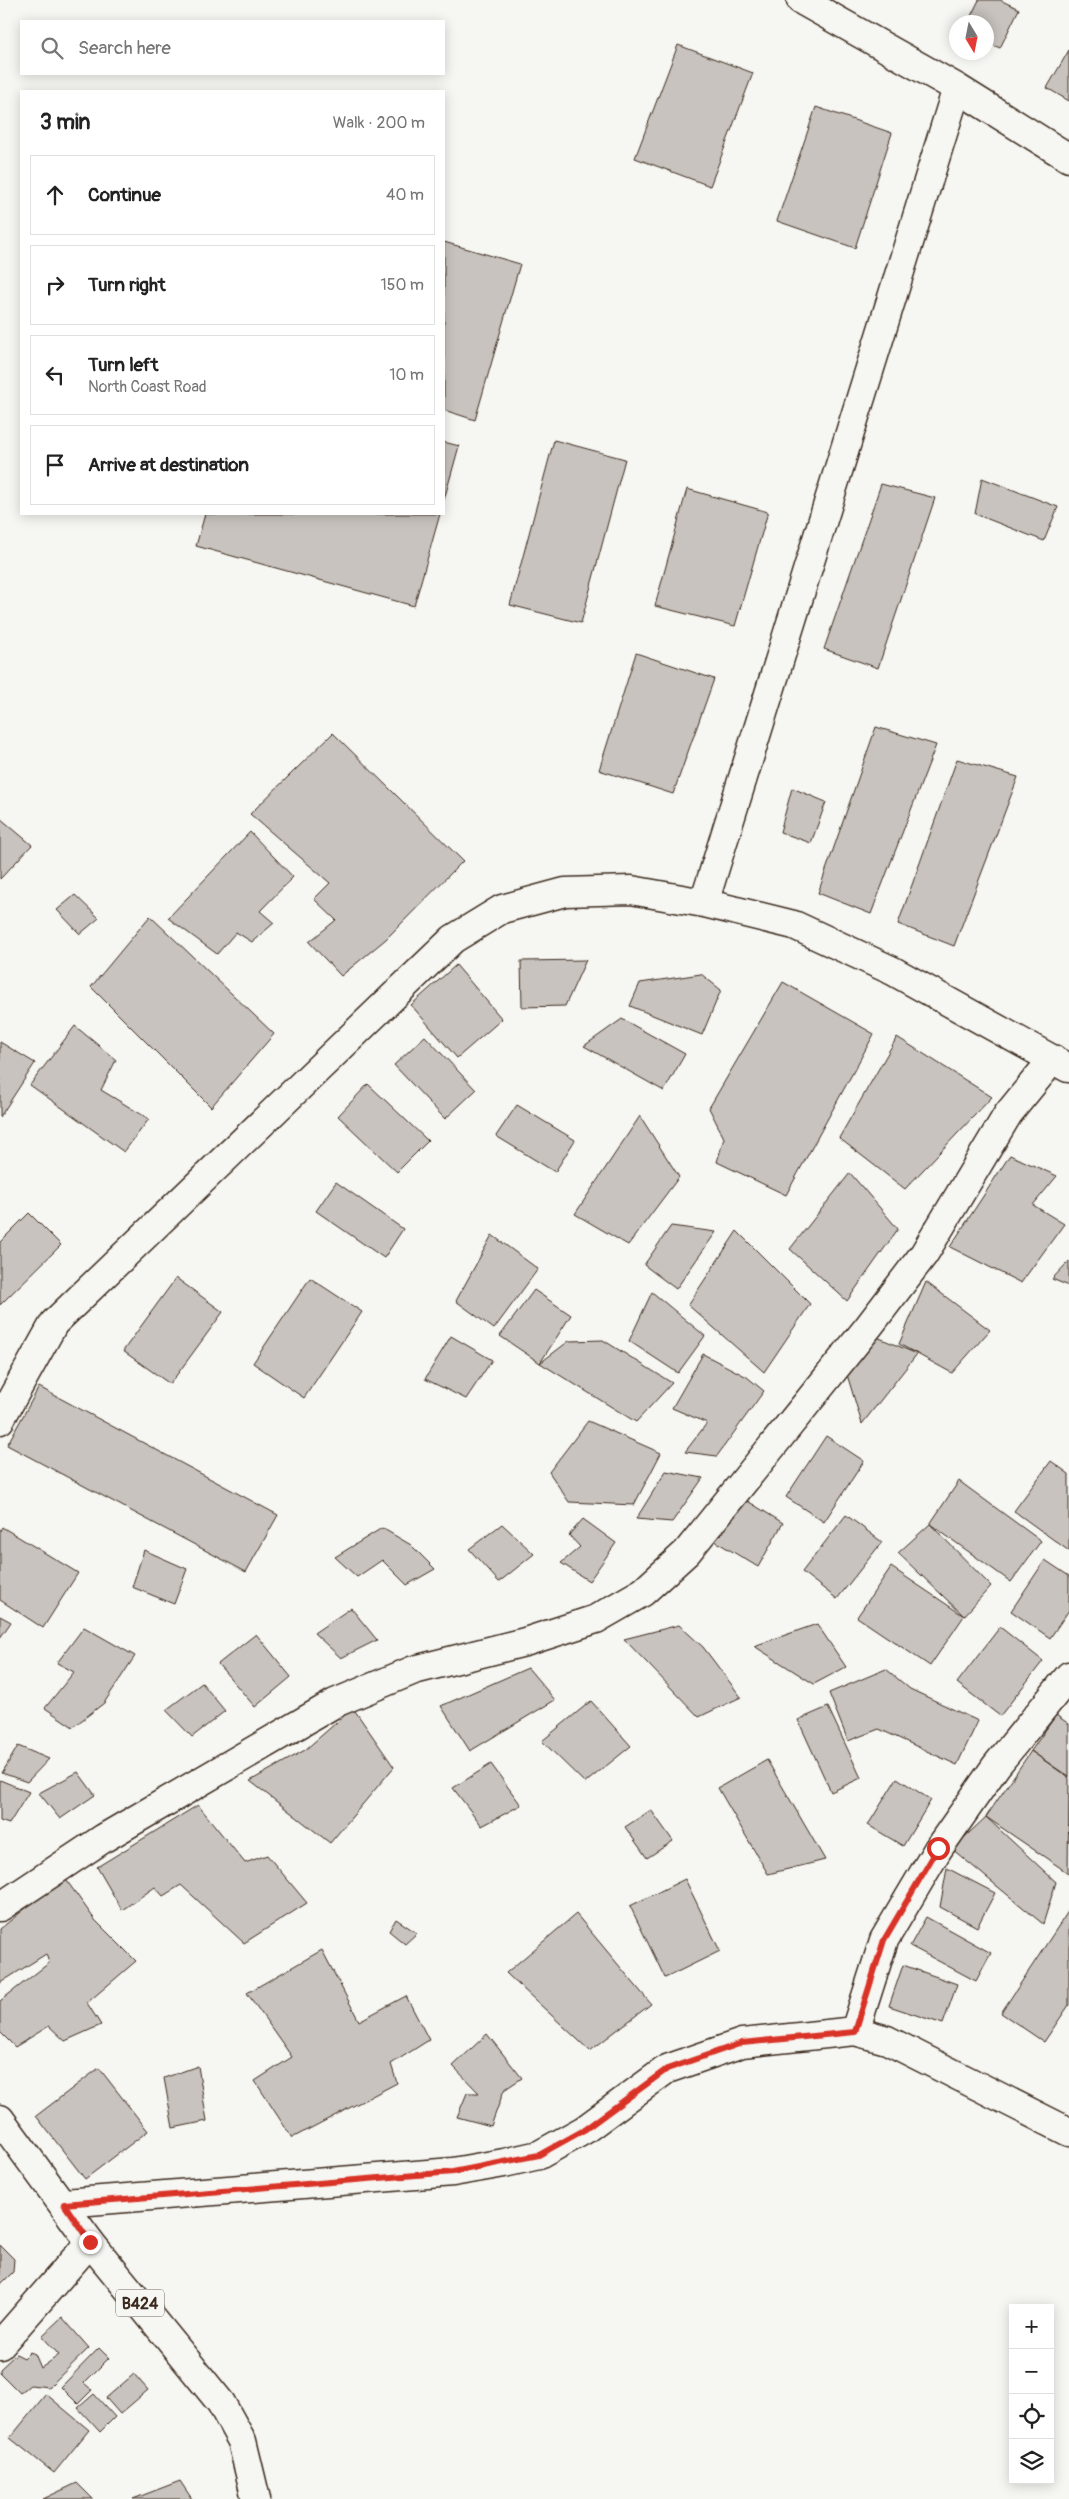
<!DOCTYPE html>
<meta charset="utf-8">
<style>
body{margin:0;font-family:Pangolin,sans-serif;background:#f6f6f6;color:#222}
.controls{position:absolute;right:15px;bottom:15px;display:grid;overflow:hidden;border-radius:0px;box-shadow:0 2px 12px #0003}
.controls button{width:45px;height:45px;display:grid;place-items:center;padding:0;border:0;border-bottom:1px solid #e0e0e0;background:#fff;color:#222;font:25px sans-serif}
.compass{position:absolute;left:949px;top:15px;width:45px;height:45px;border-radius:50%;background:#fff;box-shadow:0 2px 12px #0003;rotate:170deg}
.stop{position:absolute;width:15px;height:15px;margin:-11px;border:4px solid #d93025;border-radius:50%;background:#fff}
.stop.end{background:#d93025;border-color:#fff;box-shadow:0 1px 5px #0008}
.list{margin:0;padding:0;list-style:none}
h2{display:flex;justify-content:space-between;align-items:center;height:65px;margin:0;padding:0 20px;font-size:21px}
h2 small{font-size:16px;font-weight:400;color:#767676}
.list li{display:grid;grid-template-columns:32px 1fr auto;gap:15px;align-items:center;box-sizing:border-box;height:80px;margin:0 10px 10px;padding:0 10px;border:1px solid #e0e0e0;border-radius:0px}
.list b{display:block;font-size:19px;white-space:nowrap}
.list p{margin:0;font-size:16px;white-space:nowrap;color:#767676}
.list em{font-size:16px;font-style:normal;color:#767676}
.icon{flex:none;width:28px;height:28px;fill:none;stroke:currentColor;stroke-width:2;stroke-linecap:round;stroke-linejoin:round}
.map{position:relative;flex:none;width:1069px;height:2499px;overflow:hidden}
.search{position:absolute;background:#fff;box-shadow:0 2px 12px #0003;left:20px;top:20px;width:425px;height:55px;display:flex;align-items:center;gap:12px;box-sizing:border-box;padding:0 18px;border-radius:0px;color:#767676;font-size:19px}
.panel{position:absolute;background:#fff;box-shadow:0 2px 12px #0003;left:20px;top:90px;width:425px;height:425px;border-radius:0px}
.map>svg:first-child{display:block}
.building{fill:#c8c3be;stroke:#3b2a1e}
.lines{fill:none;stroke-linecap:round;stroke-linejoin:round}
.minor-casing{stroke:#3b2a1e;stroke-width:31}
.major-casing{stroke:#3b2a1e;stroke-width:31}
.minor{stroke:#f6f6f2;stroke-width:28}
.major{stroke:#f6f6f2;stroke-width:28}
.route{stroke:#d93025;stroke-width:6}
.labels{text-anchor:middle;stroke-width:4.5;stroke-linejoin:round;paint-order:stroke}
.shield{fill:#f6f6f2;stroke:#73675e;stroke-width:1}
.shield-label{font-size:16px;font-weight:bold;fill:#3b2a1e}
</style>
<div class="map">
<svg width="1069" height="2499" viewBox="0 0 1069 2499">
<rect width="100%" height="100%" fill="#f6f6f2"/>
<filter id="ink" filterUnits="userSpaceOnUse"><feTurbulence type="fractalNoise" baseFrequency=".02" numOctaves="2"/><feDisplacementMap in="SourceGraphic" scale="10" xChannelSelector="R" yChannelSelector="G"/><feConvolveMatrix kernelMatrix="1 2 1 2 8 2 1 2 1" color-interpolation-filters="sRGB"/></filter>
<g filter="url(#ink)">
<path class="building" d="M979,0H1000L1019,9L1000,48L986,42V22H968Z
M678,45L753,73L710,186L635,158Z
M1069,50V101L1047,88Z
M816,107L892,133L855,248L777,221Z
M444,242L520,264L475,420L444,410Z
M554,440L625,459L581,623L510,605Z
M444,442L459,446L444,500Z
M982,478L1058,507L1044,541L975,514Z
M881,484L935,498L878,668L824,649Z
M687,489L768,512L735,626L655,606Z
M205,514H440L414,606L196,546Z
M636,653L714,679L673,794L599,770Z
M876,727L936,745L871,914L818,893Z
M333,733L463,861L386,939L341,976L309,942L336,920L314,899L330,883L250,814Z
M957,759L1018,777L954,946L898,924Z
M792,788L826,802L811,843L780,832Z
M0,818L32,845L0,879Z
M250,832L293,877L260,911L274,923L252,942L236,932L217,954L168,918Z
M75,895L99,918L80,934L57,910Z
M150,916L274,1034L211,1107L91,987Z
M586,960L565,1006L522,1007L521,961Z
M456,965L502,1019L457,1058L411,1005Z
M701,974L721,990L702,1035L630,1006L640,983Z
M783,982L874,1034L786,1195L717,1162L724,1138L709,1108Z
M622,1019L685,1054L664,1091L584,1046Z
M75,1026L116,1060L101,1090L149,1119L124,1152L30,1085Z
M425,1036L476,1090L445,1119L394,1065Z
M897,1037L992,1097L905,1189L839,1138Z
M0,1042L35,1063L0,1117Z
M368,1084L428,1141L397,1172L338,1116Z
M517,1105L575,1140L555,1172L496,1136Z
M640,1116L679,1177L628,1245L575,1214Z
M1010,1155L1057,1176L1033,1205L1064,1224L1021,1283L950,1247Z
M850,1173L898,1229L847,1301L790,1249Z
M336,1182L403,1229L384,1258L316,1211Z
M29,1213L61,1245L0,1305V1242Z
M671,1226L716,1232L676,1289L644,1265Z
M737,1231L810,1304L764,1372L688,1305Z
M492,1235L538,1269L494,1329L456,1301Z
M1069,1261V1286L1052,1279Z
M176,1278L223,1312L170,1384L123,1351Z
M310,1278L362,1312L304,1398L253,1363Z
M926,1282L990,1330L952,1373L899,1344Z
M534,1290L571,1315L540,1363L500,1336Z
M652,1292L705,1336L678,1373L629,1341Z
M870,1334L917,1354L862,1424L845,1368Z
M451,1336L492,1360L466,1399L425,1379Z
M603,1340L672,1383L636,1422L540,1363L569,1341Z
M703,1354L747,1377L764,1391L717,1456L685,1452L707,1423L672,1408Z
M39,1387L278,1515L246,1572L7,1445Z
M588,1421L661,1453L634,1505L569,1502L549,1472Z
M826,1436L864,1461L824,1522L786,1497Z
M1051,1461L1069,1474V1551L1014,1511Z
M666,1471L703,1478L672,1522L636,1519Z
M959,1481L1041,1541L1011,1582L930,1524Z
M741,1497L783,1523L758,1567L715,1541Z
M846,1515L882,1542L837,1599L802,1572Z
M583,1519L616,1543L589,1581L561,1563L580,1547L569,1535Z
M502,1524L534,1554L499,1582L469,1549Z
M930,1524L991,1586L964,1616L898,1553Z
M2,1527L78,1573L43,1628L0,1600V1531Z
M382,1528L411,1545L435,1569L407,1585L382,1560L357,1577L335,1557Z
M144,1550L187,1569L174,1604L132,1587Z
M1045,1560L1069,1576V1610L1050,1638L1011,1611Z
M891,1567L964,1616L930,1666L857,1617Z
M351,1608L377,1640L341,1658L314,1633Z
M0,1616L11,1622L0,1638Z
M817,1624L846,1667L814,1684L754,1646Z
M679,1625L703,1647L741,1697L699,1717L624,1639Z
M84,1627L135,1656L104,1703L73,1727L45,1708L74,1672L57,1663Z
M1000,1627L1043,1661L1000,1716L957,1683Z
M256,1634L291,1677L255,1707L218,1664Z
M528,1668L555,1700L470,1751L441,1706Z
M886,1669L910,1689L978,1721L957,1765L879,1729L848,1741L829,1693Z
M202,1683L225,1711L192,1737L166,1710Z
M591,1701L631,1746L585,1783L542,1741Z
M828,1707L861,1778L831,1792L798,1720Z
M353,1708L394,1767L330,1843L250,1781L305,1750Z
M1056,1715L1069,1724V1777L1031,1751Z
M18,1746L49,1759L27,1782L2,1773Z
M1031,1751L1069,1778L1068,1873L986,1817Z
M767,1760L825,1860L768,1874L718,1788Z
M491,1764L521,1805L482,1826L453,1788Z
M78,1772L95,1795L60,1819L39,1793Z
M897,1778L931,1800L903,1846L868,1825Z
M0,1780L29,1792L9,1824L0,1821Z
M198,1805L245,1863L267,1855L307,1903L244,1943L181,1885L163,1896L155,1887L122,1910L97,1867Z
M651,1810L673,1841L647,1858L625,1827Z
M986,1817L1056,1882L1043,1924L952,1849Z
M947,1868L995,1893L977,1927L940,1907Z
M64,1877L95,1920L136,1961L87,2003L101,2025L65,2041L49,2026L15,2047L0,2032V2001L49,1963L46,1954L0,1983V1929Z
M685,1879L720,1951L665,1978L630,1906Z
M1069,1910V2005L1044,2042L1001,2013Z
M576,1914L651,2004L590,2051L506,1973Z
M926,1917L991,1953L976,1981L910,1946Z
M396,1919L417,1933L405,1944L389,1931Z
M322,1950L359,2021L406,1996L429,2040L391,2064L397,2083L292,2138L255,2081L292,2057L247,1993Z
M903,1965L957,1984L943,2024L889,2006Z
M487,2034L522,2078L504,2090L491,2126L457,2117L467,2093H479L453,2066Z
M198,2066L207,2121L173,2128L164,2078Z
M99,2068L148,2131L85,2179L36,2116Z
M0,2245L14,2259L13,2272L0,2285Z
M62,2317L89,2348L49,2387L30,2385L20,2393L0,2373V2369L16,2354L24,2358L30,2352L35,2354L41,2368L59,2355L42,2336Z
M99,2348L109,2358L84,2383L92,2390L78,2404L61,2387Z
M134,2374L148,2390L120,2414L106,2398Z
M46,2394L89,2430L54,2473L10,2438Z
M94,2394L115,2417L100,2432L78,2408Z
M180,2481L192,2499H133Z
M77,2483L93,2499H43Z"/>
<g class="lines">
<g class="minor-casing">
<path id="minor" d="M801,0L957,88L1069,158
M704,903L957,88
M0,1420L54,1323L453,939L502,909L565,892L631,890L704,903L794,925L893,971L1068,1068
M0,1907L104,1838L335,1703L414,1670L525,1642L596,1619L643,1592L687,1552L869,1326L924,1254L1008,1114L1053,1059
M855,2031L884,1940L938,1849L996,1766L1069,1676
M64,2203L453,2172L504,2163L539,2155L584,2130L667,2069L742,2043L855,2031L887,2040L1069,2132
M0,2345L90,2242"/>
</g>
<g class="major-casing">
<path id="major" d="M0,2119L90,2242L221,2403L242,2441L256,2499"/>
</g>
<use href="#minor" class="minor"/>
<use href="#major" class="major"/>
</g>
</g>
<g class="lines" filter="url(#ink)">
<path class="route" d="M90,2242L64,2204L453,2172L539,2155L584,2130L667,2069L742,2043L855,2032L884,1940L938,1848"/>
</g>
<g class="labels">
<rect class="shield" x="116" y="2289.5" width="48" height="27" rx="4"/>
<g class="shield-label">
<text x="140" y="2309">B424</text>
</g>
</g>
</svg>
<div class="controls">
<button>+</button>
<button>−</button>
<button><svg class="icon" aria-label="locate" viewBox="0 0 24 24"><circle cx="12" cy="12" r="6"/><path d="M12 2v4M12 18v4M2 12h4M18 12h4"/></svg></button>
<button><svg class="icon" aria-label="layers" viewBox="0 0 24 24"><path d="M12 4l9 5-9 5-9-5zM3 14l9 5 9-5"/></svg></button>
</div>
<svg class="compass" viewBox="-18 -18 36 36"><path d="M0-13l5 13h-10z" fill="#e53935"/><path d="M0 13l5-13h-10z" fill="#767676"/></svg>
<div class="stop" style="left:938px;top:1848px"></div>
<div class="stop end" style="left:90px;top:2242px"></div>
<div class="search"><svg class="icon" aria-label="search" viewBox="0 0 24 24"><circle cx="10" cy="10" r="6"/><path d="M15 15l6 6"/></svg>Search here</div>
<section class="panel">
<h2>3 min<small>Walk · 200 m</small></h2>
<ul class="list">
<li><svg class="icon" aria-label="ahead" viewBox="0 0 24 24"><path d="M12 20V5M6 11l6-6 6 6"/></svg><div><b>Continue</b></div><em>40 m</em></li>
<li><svg class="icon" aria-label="right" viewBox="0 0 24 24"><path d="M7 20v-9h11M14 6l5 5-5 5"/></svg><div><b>Turn right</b></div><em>150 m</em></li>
<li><svg class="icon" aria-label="left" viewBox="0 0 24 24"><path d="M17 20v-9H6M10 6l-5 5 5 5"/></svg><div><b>Turn left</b><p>North Coast Road</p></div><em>10 m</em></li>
<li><svg class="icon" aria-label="arrive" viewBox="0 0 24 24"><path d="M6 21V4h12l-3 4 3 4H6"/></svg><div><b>Arrive at destination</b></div></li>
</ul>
</section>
</div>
